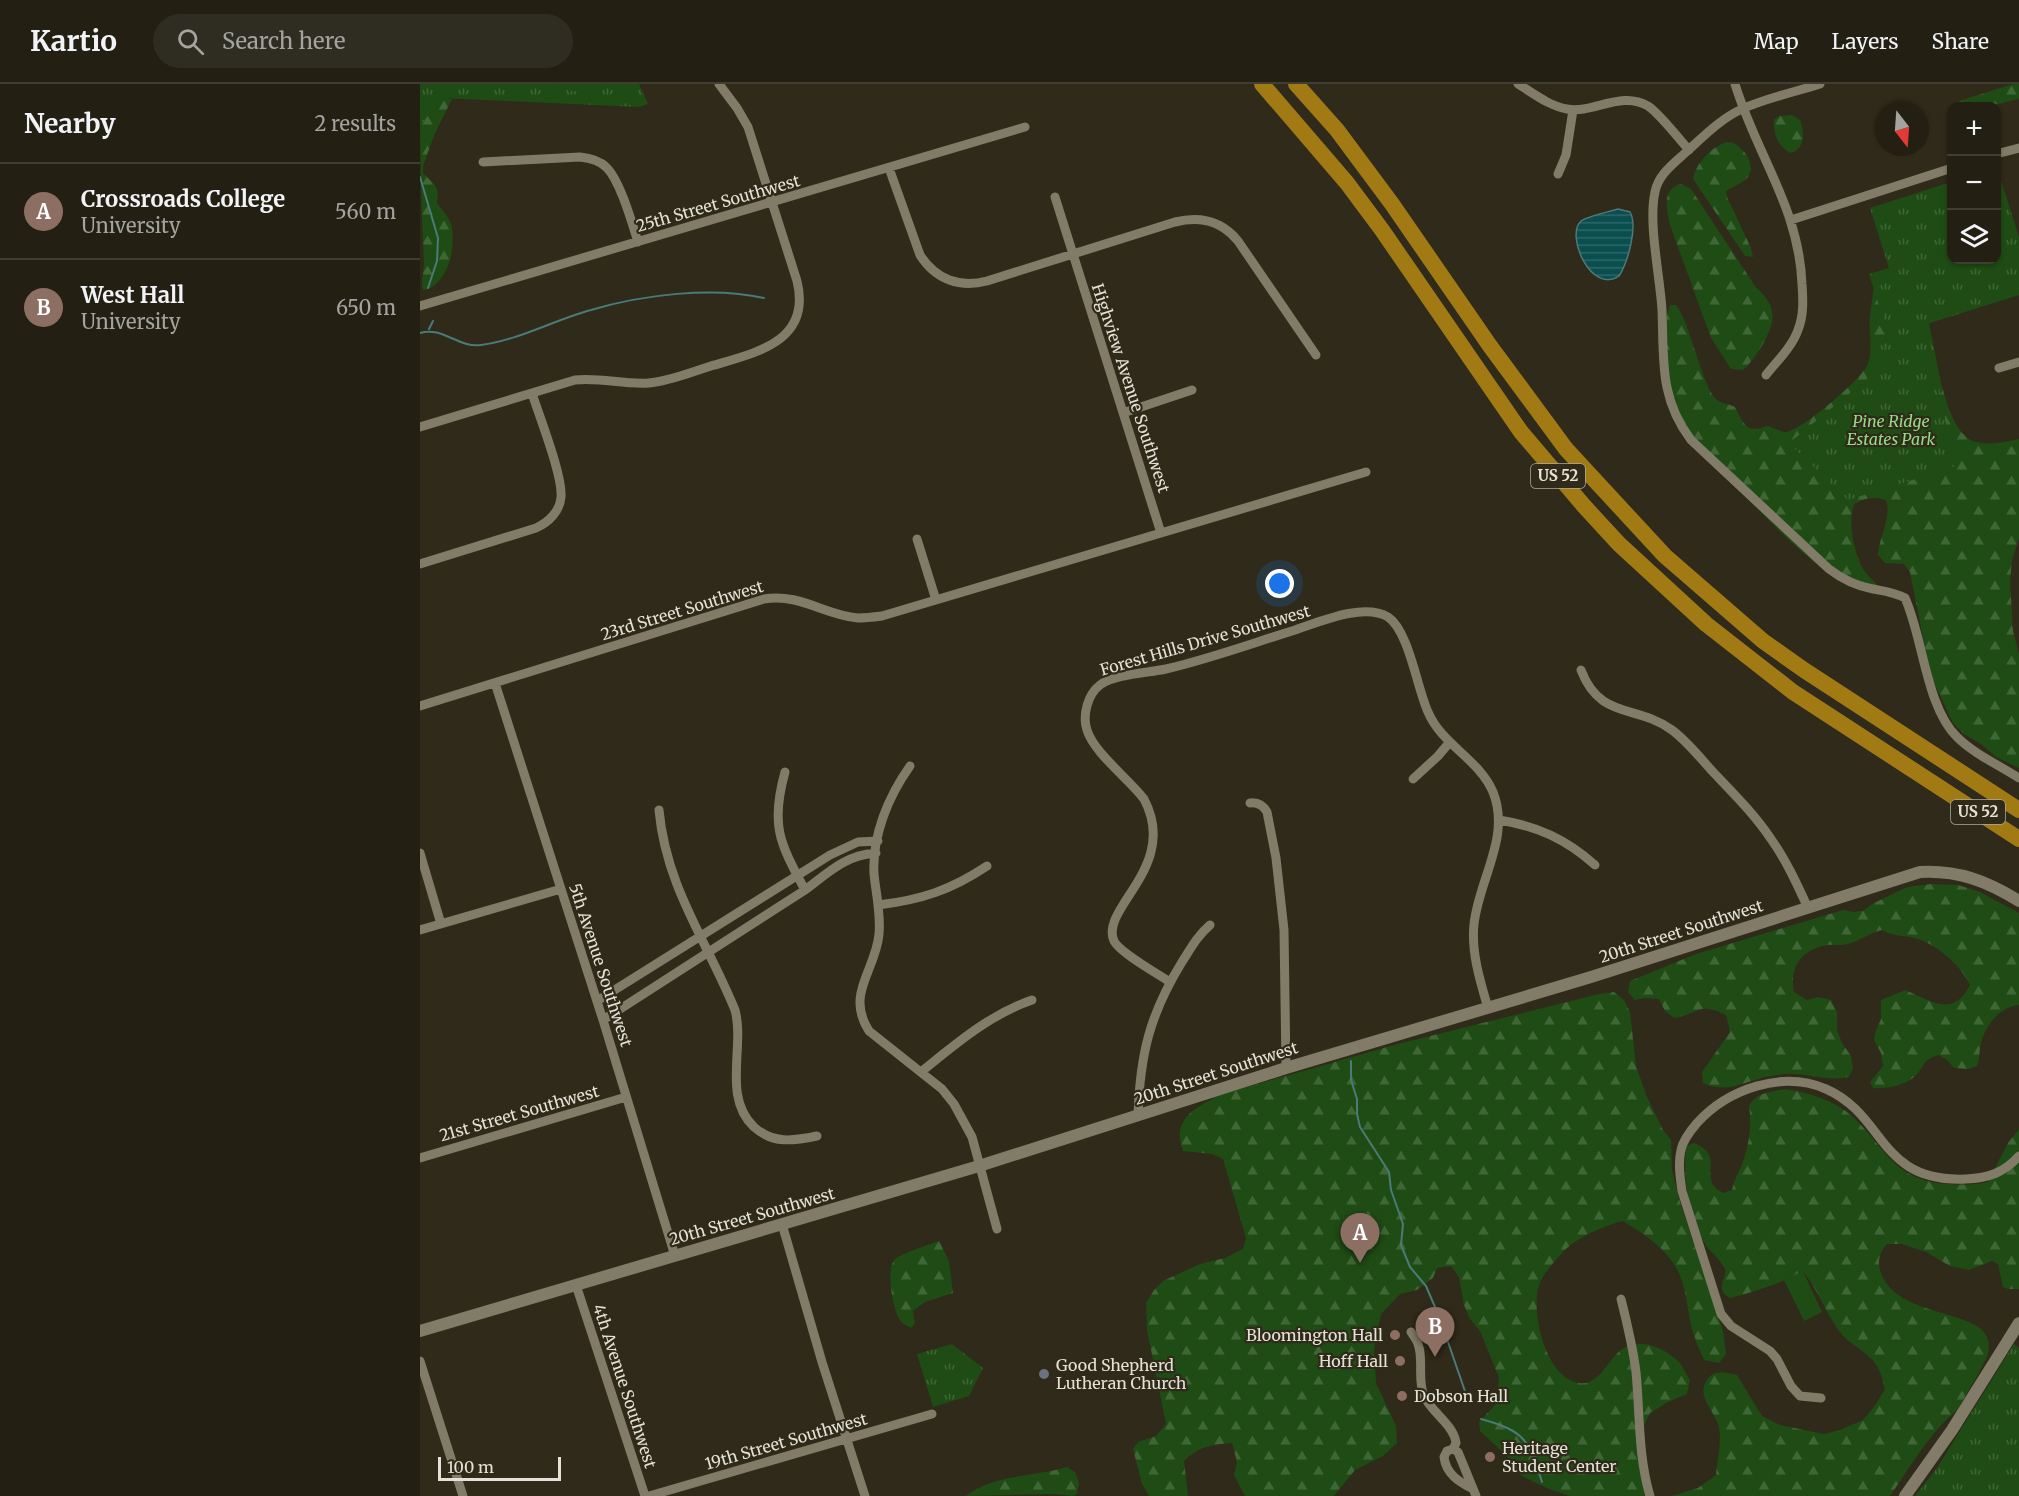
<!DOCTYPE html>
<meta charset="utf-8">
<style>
body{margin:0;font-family:Merriweather,serif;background:#2f2d21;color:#f1f3f6}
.controls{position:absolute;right:18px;top:18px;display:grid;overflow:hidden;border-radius:12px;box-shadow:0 2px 4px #0004}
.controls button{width:54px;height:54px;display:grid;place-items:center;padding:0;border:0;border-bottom:2px solid #403e33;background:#232013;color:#f1f3f6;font:30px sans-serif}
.compass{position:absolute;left:1455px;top:18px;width:54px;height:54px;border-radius:50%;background:#232013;box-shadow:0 2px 4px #0004;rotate:163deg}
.scale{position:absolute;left:18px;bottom:15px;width:123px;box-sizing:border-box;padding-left:6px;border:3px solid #e4e1d6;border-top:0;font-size:16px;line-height:21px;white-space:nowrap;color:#e4e1d6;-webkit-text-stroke:4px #2f2a19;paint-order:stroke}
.you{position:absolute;left:860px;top:500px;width:21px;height:21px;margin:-15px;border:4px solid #fff;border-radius:50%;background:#1a73e8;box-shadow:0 0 0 9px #1a73e833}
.badge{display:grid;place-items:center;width:39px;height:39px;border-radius:50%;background:#bca0f2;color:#fff;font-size:20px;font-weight:700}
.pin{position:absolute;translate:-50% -50px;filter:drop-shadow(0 2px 3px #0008)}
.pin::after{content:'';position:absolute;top:32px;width:21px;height:18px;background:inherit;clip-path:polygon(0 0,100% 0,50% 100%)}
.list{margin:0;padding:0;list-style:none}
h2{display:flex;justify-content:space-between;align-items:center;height:78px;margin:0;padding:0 24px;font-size:26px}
h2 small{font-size:20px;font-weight:400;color:#a3a3a0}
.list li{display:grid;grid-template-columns:39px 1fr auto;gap:18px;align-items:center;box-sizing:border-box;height:96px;padding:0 24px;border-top:2px solid #403e33}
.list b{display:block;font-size:22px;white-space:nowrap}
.list p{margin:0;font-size:20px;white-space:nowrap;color:#a3a3a0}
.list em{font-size:20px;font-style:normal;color:#a3a3a0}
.icon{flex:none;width:33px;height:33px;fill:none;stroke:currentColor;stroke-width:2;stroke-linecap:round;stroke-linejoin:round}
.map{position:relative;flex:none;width:1599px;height:1412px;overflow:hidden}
header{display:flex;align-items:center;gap:36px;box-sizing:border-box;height:84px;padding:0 30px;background:#232013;border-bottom:2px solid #403e33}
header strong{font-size:28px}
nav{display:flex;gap:33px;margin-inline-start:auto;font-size:21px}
.search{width:420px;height:54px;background:#2f2d21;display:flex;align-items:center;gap:15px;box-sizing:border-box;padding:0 21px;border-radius:33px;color:#a3a3a0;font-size:22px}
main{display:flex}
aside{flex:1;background:#232013}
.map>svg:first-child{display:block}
.forest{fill:url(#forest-firs)}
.park{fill:url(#park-tufts)}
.pitch{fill:#1e4c14}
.water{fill:url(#water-rules);stroke:#4b7a78;stroke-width:1.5}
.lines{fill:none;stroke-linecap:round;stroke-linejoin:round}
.stream{stroke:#4b7a78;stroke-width:2}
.minor{stroke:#817b68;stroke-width:9}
.tertiary{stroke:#817b68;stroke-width:12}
.motorway{stroke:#a17a14;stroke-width:16}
.education-dot{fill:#8d6e63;stroke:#2f2a19;stroke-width:2}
.worship-dot{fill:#6b7280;stroke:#2f2a19;stroke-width:2}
.labels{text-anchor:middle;stroke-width:4.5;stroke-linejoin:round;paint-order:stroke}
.shield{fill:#2f2a19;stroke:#aeaa9d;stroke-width:1.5}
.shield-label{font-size:15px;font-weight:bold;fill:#e4e1d6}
.street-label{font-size:16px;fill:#e4e1d6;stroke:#2f2a19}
.park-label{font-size:16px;font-style:italic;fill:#96dc88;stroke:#2f2a19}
.poi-label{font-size:16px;fill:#e4e1d6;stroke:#2f2a19;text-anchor:start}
</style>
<header>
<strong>Kartio</strong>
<div class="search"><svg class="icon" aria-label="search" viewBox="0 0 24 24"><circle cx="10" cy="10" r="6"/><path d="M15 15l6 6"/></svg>Search here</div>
<nav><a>Map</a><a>Layers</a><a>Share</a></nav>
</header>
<main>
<aside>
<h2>Nearby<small>2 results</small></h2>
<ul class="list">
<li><span class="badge" style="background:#8d6e63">A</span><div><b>Crossroads College</b><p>University</p></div><em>560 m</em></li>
<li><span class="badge" style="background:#8d6e63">B</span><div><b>West Hall</b><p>University</p></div><em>650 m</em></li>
</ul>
</aside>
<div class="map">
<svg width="1599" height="1412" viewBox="0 0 1599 1412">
<defs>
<pattern id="forest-firs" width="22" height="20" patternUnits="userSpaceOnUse" patternTransform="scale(1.5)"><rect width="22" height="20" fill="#1e4c14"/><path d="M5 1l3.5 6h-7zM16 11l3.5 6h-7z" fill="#3f6635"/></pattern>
<pattern id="park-tufts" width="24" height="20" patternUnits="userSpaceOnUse" patternTransform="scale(1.5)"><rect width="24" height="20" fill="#1e4c14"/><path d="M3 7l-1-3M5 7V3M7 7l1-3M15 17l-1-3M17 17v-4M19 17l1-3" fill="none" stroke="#3f6635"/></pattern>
<pattern id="water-rules" width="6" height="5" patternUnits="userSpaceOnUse" patternTransform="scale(1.5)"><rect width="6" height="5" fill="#0a4e4f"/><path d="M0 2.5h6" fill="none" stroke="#2e6768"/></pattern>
</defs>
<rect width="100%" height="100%" fill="#2f2a19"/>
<path class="forest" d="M1593,0H1599V15L1570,22H1535V19L1542,16Z
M0,9L32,15L15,49L3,82V89C14,101 20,101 17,119C22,126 30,134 32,143C33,152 33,163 31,172C29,184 17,206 3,206C0,198 4,189 4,179C1,122 0,66 0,9Z
M1372,31L1380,36C1385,48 1385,66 1370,69C1357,61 1353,49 1354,35L1360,32Z
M1307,58C1320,57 1339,81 1327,94C1323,99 1312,103 1306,107L1307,113L1331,164L1333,173L1325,172L1273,95C1276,79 1291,63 1307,58Z
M1261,100L1271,105L1335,202C1356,222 1357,234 1344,258C1338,268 1332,278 1323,286L1311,285L1291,254L1250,141C1247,125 1241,105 1261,100Z
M1454,200L1507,232C1516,261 1522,344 1553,357C1567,362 1585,358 1599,355V454L1592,476L1590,498L1593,547L1599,570V684L1576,673L1561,660L1544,650L1533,639L1515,601L1507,574L1490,488L1484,480L1465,479L1458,471C1459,452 1472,434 1466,416C1454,412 1445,414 1434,420C1428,438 1433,464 1441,481C1444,488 1451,494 1456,500L1454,507C1420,515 1345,432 1321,408C1312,398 1300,390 1291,380C1283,371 1263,336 1258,325C1247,301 1240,245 1250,221H1256C1270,238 1283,306 1297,316C1301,319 1309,320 1315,323C1324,340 1326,350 1347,342C1352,343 1359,347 1365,348C1379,349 1440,296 1447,282C1454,267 1448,248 1450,232C1451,221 1453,211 1454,200Z
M1511,800L1538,801L1560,808L1599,829V921C1580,923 1566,940 1561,959C1559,966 1560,974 1557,982L1548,985L1534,984L1526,975L1518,971C1500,977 1505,984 1494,993C1483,1002 1466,1005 1453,1004L1450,998L1463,982L1461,969L1454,956L1455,949L1461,935V916L1485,906C1510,916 1533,935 1550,901C1541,882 1519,862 1498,855C1486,851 1473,853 1462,846C1449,849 1440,857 1427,860C1421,862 1414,860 1408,861C1382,865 1369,882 1374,908L1387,916L1398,913L1411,916L1417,928V946L1422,959L1431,972L1433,984L1429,993C1410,997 1393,991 1374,990C1367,989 1358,991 1351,992C1326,996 1308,1011 1283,999L1282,988L1310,948L1306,931C1278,917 1279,930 1254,934L1245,927L1239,915L1224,914L1215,916L1208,908L1210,897L1276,870L1423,826L1434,828L1443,827L1452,820L1487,803Z
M1194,908L1204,916L1210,928L1216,982L1227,1013L1243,1046L1251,1056L1252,1086L1260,1118L1303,1247L1306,1270L1299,1279L1284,1276C1279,1265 1274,1253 1271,1241C1267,1223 1266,1203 1258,1187C1246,1164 1224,1150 1203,1137C1185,1141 1156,1154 1143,1168C1134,1178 1121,1191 1118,1205C1112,1232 1126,1293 1158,1299C1180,1303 1189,1272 1204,1264C1222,1254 1244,1264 1258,1277C1263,1282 1266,1290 1270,1296L1267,1310L1248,1318L1230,1329L1217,1356L1225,1412H1150L1129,1405L1102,1392L1087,1372L1060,1347L1059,1338L1077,1319L1079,1294L1060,1247L1050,1235L1044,1221L1039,1193L1031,1182L1017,1184L1013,1194L997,1206L980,1210L961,1230L954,1266L956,1299L976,1342L977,1359L963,1372L935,1386L914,1412H825L814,1391L817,1378L812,1359C790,1361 780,1362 764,1377L768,1412H729L722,1400L713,1365L718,1358L736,1352L746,1340L727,1246L726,1219L734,1206L743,1197L780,1180L805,1174L823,1165L826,1154L803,1075L792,1070L763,1067C751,1034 775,1025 799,1011L974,961L1179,910Z
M1366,1005C1390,1009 1414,1016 1433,1033C1467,1065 1473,1096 1527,1100C1541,1101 1555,1101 1568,1098L1588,1059L1599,1045V1205H1588L1583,1203L1578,1180L1572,1177L1549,1186L1530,1182L1506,1168L1482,1160H1467C1459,1169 1457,1178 1461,1189C1476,1234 1562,1225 1568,1256C1569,1259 1569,1267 1568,1270C1566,1277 1542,1319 1537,1326C1533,1330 1528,1334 1524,1338C1503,1360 1487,1388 1470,1412H1252L1278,1404L1296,1391C1297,1376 1302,1358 1299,1344C1296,1327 1275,1313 1287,1296C1294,1285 1307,1289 1317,1291L1342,1332L1360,1341L1404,1350L1420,1346L1443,1336L1454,1323L1465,1305C1463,1298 1461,1288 1457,1282C1448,1267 1429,1261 1419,1247C1406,1229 1399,1208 1385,1190C1374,1190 1368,1195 1358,1199C1342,1205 1327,1210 1310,1214L1304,1210C1303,1207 1301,1204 1302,1201C1302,1194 1308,1191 1304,1183C1299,1174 1289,1167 1284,1158C1270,1132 1261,1090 1267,1062L1274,1059C1303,1071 1283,1087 1294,1102C1296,1105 1300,1107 1303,1109L1312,1106C1314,1097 1317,1091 1321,1083C1329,1063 1332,1042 1329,1021C1338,1008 1351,1008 1366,1005Z
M519,1157L529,1177L533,1209L505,1218L493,1227L495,1239L491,1244C488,1242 485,1241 482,1239C473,1229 465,1185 475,1175C481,1170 510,1160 519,1157Z
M647,1383L655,1388L659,1399L657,1410L653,1412L634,1410L546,1412C574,1390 614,1393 647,1383Z"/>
<path class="park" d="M0,0H219L228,20L219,23L21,14L0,42Z
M1577,84L1599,153V211L1507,240L1534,383L1428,416L1369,359L1447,295L1467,246L1449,190L1469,184L1450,124L1531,98L1532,176H1576Z
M532,1260L563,1284L549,1312L513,1323L497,1270Z
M1594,1260L1599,1264V1412H1495L1517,1384Z"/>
<path class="pitch" d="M123,0H196C171,10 149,9 123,0Z
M1383,1187L1402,1228L1384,1237L1364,1196Z"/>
<path class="water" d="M1198,125L1210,128C1218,142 1208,178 1199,192C1171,211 1145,151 1161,137C1168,132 1189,128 1198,125Z"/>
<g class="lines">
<path class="stream" d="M0,93L18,154L17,177L8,204
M9,245L13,237
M0,249C22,242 38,264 61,261C99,256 134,236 171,226C221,211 293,202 344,214
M931,977V996L937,1015V1030L940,1043L969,1088L971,1106L983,1140L981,1161L990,1183L1006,1202L1024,1244
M1028,1258L1048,1316
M1061,1335C1105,1347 1109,1356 1122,1398"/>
<path class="minor" d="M1098,0C1113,9 1129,22 1147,25C1173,30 1201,6 1228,22C1240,30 1259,55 1269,66
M1315,0C1336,70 1379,123 1382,200C1383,215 1384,231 1378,246C1372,263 1357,277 1346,291
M1400,0C1375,8 1346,14 1322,25C1300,35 1283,53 1265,69C1253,80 1238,91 1235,108C1228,139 1240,192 1242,226C1244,275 1239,314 1271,356L1409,485C1422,495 1436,502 1453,505C1464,507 1474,508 1485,514C1503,553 1506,623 1537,653C1554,670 1579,681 1599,694
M1576,70L1599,64
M63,78L160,73C169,74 179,76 186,83C200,96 212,139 218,158
M469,84L500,171C516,196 540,204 567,197L755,138C780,132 801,136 818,157L896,271
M1138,90L1146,71L1153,26
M635,113L741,449
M1371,136L1532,84
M0,222L605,43
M1579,284L1599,278
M703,329L772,306
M0,343L155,296C180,293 204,301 229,299C250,297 271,288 291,282C335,269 392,258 377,197L328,43L317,24L299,0
M497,455L516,516
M0,480L116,444C129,438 140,427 141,413C143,392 119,332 112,309
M1161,586C1180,636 1216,620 1252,646C1268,658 1281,675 1294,689C1314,710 1335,731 1351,755C1366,776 1377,800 1388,824
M75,599L183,936L255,1172
M0,622L344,515C380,509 404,531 438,534C446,534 454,533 462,532L946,388
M490,682C468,713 452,752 454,790C456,810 461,830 459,850C456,886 425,910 449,947L522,1005L534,1020L552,1053L577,1145
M365,688C350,742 360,759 385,806
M993,695L1018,672L1029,659
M830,719C838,718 843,721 847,728L856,774L864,846L866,984
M239,726C246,803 287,857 315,926C325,963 302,1013 334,1043C353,1060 373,1057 397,1052
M1079,736C1117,742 1146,755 1175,781
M0,769L21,840
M458,821C501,816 531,806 567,782
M0,846L141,805
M750,898C738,890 699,868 694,857C679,824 760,783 724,715C709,695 674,669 667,646C662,631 668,610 680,601C695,590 728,589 746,585C789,575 830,560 872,547C897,539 943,518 968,533C989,547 997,604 1008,628C1022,661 1059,675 1073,708C1091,753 1059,795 1054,840C1051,868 1060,897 1068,924
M177,917L410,771L438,758L458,757
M183,936L385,806C408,789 425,771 456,769
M502,987C537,959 569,931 612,916
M718,1031C720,970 730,930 762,878C771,864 778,851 790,841
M0,1074L206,1013
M362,1140L402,1278L445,1412
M156,1201L225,1412
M1201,1215C1207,1239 1213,1263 1216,1288C1220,1329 1218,1372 1230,1412
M991,1248C993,1251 997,1256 998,1260C1004,1275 997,1296 1004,1312C1012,1329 1034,1341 1036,1359L1033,1365
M0,1277L43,1412
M1401,1314L1380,1312L1371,1302L1357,1275L1350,1267L1311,1242L1301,1230L1262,1107C1260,1093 1258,1079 1261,1066C1263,1056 1271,1046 1277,1039C1308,1005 1362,986 1406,1005C1467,1032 1458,1099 1546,1095C1568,1094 1584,1089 1599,1072
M1053,1405C1039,1398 1026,1390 1024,1373L1027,1367L1033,1365L1038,1368L1056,1412
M229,1412L512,1330"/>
<path class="tertiary" d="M0,1247L559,1082L866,984L1171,893L1500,788C1538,786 1567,797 1599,817
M1485,1412L1532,1346L1599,1239"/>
<path class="motorway" d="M842,0L927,99L962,146L1101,348L1164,422L1199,460L1286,540L1373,608L1599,755
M876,0L917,46L972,120L1070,262L1146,365L1245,472L1343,557L1384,586L1599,726"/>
</g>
<g class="education-dot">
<circle cx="975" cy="1251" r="6"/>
<circle cx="980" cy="1277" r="6"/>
<circle cx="982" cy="1312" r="6"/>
<circle cx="1070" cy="1373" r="6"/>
</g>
<circle class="worship-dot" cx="624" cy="1290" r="6"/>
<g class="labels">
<g class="shield">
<rect x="1111" y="380" width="54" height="24" rx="4.5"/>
<rect x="1531" y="716" width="54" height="24" rx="4.5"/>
</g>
<g class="shield-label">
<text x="1138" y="397">US 52</text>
<text x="1558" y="733">US 52</text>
</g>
<g class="street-label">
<text transform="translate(298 119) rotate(-16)" y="6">25th Street Southwest</text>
<text transform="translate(711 304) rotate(72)" y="6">Highview Avenue Southwest</text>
<text transform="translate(262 526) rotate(-17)" y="6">23rd Street Southwest</text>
<text transform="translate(785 556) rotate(-16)" y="6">Forest Hills Drive Southwest</text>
<text transform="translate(1261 847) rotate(-18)" y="6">20th Street Southwest</text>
<text transform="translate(181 881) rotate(72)" y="6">5th Avenue Southwest</text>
<text transform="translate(796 989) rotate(-18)" y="6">20th Street Southwest</text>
<text transform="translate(99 1029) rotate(-16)" y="6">21st Street Southwest</text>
<text transform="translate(332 1132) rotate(-16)" y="6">20th Street Southwest</text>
<text transform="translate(205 1302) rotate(72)" y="6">4th Avenue Southwest</text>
<text transform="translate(366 1357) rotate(-16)" y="6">19th Street Southwest</text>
</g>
<g class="park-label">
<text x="1471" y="343">Pine Ridge<tspan x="1471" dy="18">Estates Park</tspan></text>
</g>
<g class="poi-label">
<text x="963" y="1257" text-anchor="end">Bloomington Hall</text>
<text x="968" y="1283" text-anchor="end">Hoff Hall</text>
<text x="636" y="1287">Good Shepherd<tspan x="636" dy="18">Lutheran Church</tspan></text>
<text x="994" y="1318">Dobson Hall</text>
<text x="1082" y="1370">Heritage<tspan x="1082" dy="18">Student Center</tspan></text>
</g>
</g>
</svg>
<div class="controls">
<button>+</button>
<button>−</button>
<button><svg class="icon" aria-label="layers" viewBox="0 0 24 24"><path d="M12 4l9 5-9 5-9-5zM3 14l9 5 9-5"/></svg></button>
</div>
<svg class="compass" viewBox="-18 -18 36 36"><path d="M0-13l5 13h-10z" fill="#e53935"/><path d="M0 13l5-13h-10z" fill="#a3a3a0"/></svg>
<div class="scale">100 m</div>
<div class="you"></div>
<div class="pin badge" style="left:940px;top:1179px;background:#8d6e63">A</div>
<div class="pin badge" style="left:1015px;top:1273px;background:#8d6e63">B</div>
</div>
</main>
